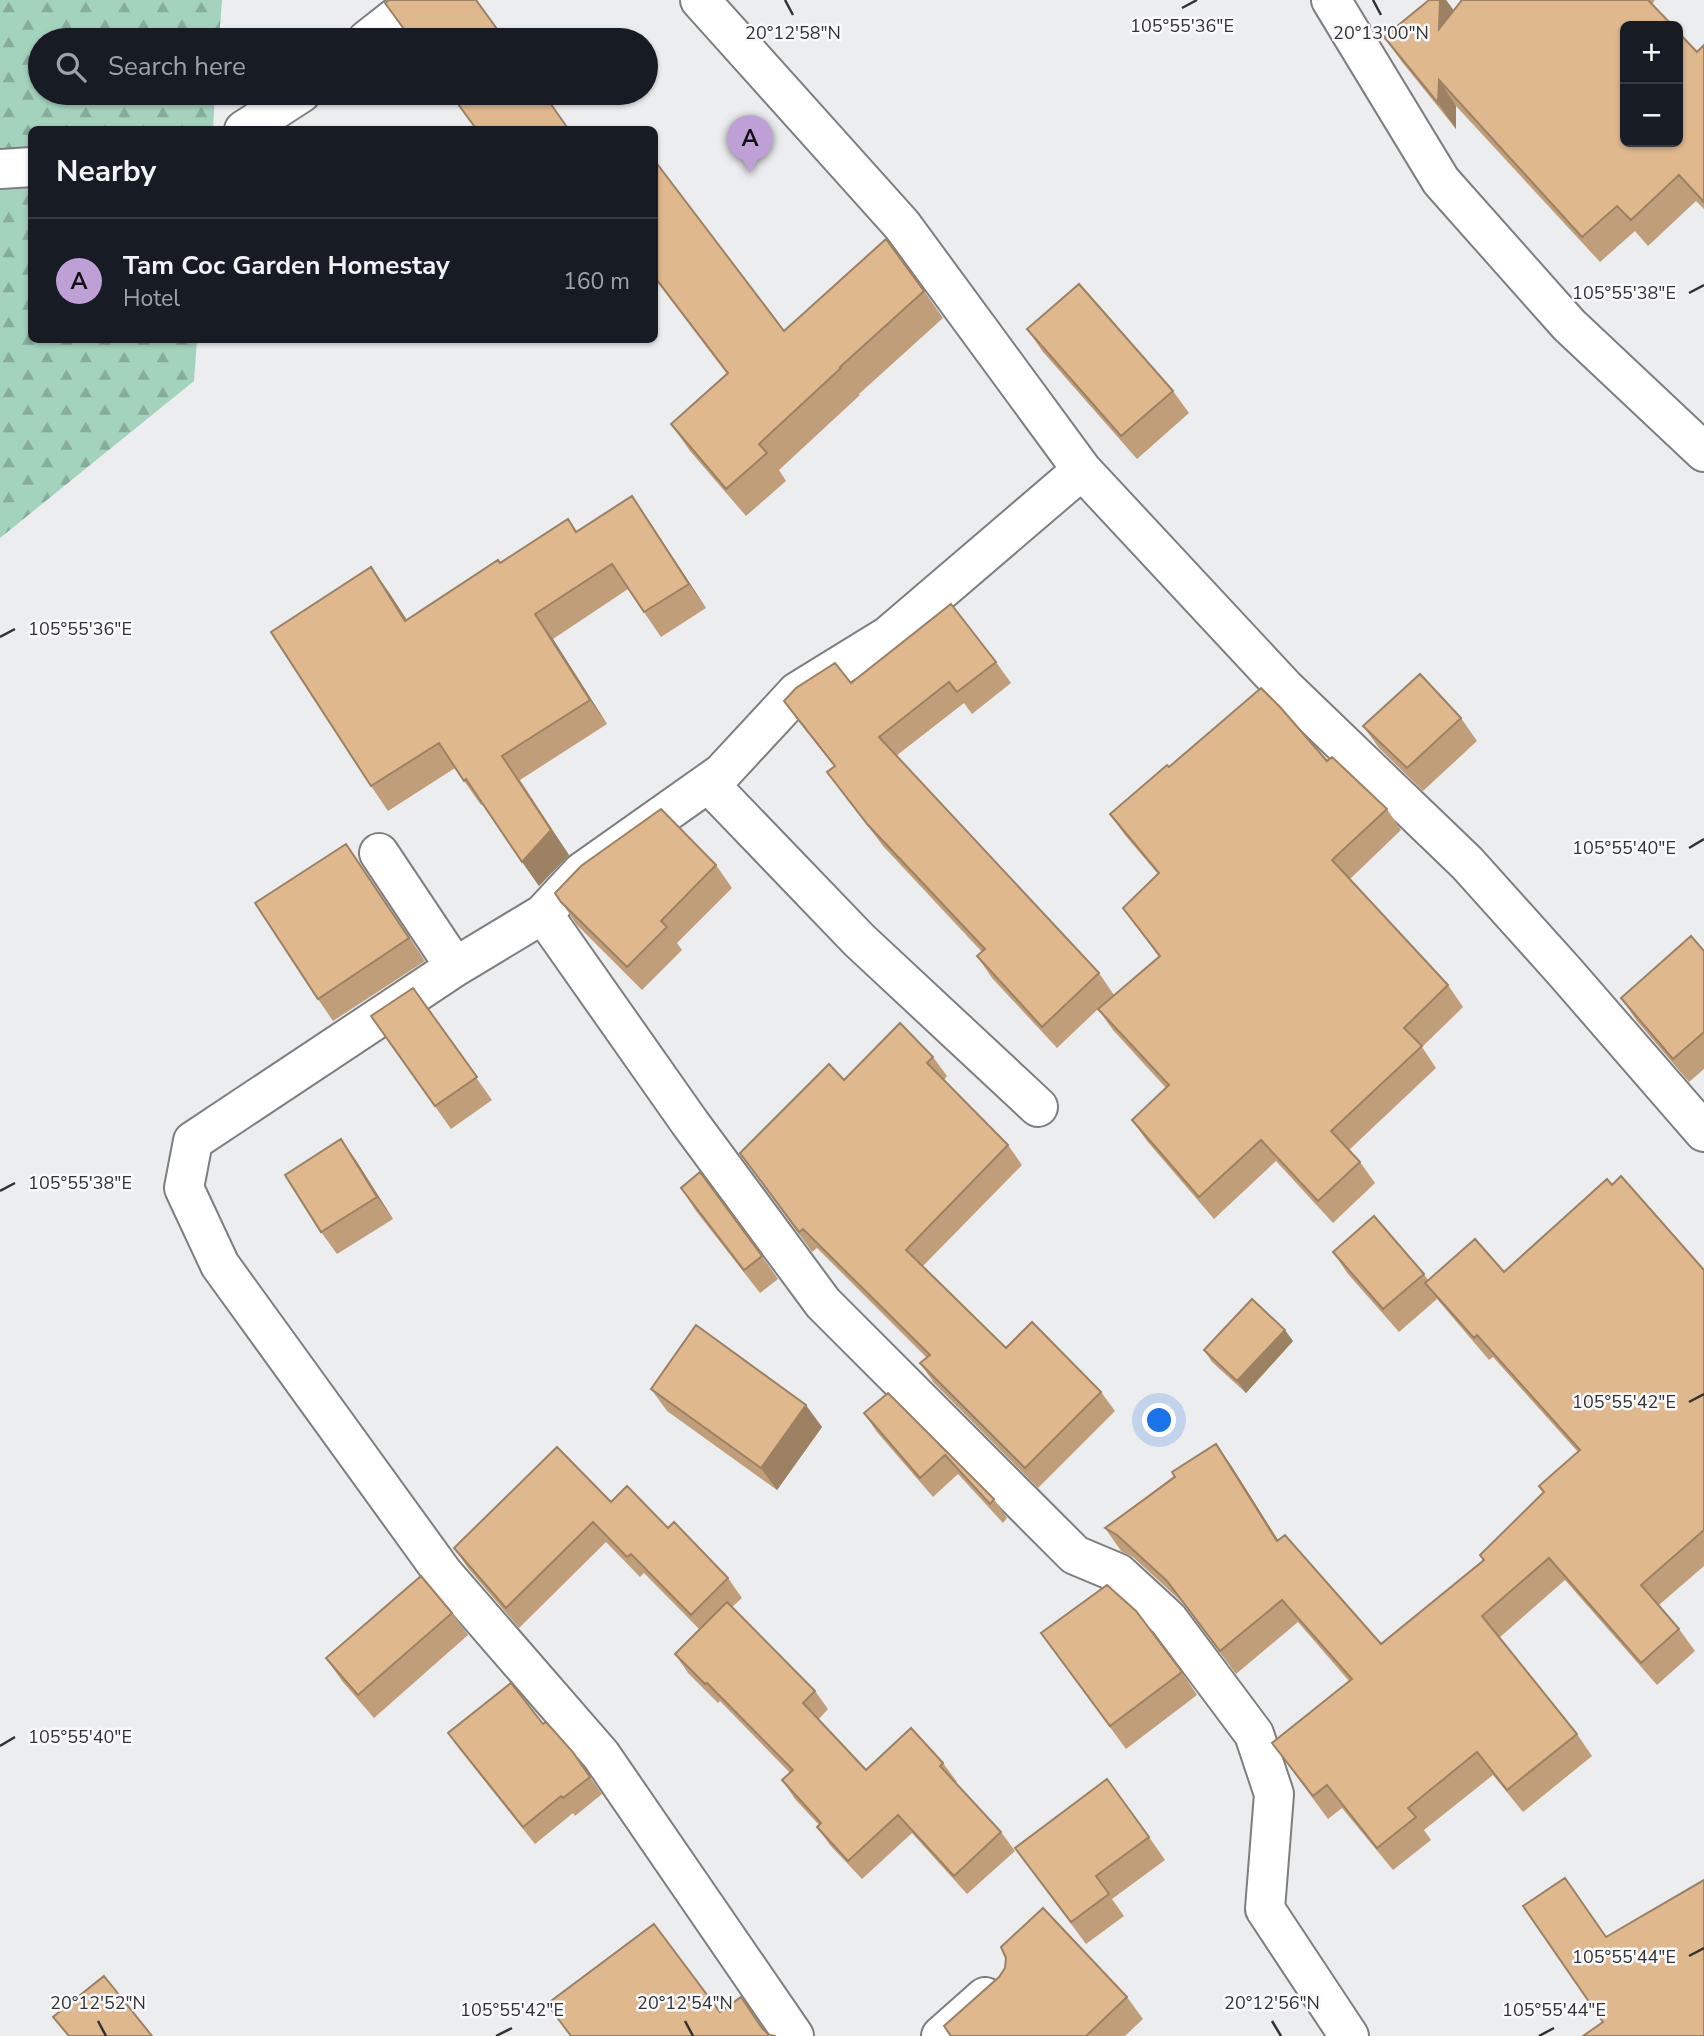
<!DOCTYPE html>
<meta charset="utf-8">
<style>
body{margin:0;font-family:"Nunito Sans",sans-serif;background:#242831;color:#f1f3f6}
.controls{position:absolute;right:21px;top:21px;display:grid;overflow:hidden;border-radius:10px;box-shadow:0 2px 5px #0004}
.controls button{width:63px;height:63px;display:grid;place-items:center;padding:0;border:0;border-bottom:2px solid #363941;background:#171b24;color:#f1f3f6;font:35px sans-serif}
.you{position:absolute;left:1160px;top:1421px;width:24px;height:24px;margin:-18px;border:5px solid #fff;border-radius:50%;background:#1a73e8;box-shadow:0 0 0 10px #1a73e833}
.badge{display:grid;place-items:center;width:46px;height:46px;border-radius:50%;background:#bea0d6;color:#111;font-size:23px;font-weight:700}
.pin{position:absolute;translate:-50% -58px;filter:drop-shadow(0 2px 4px #0008)}
.pin::after{content:'';position:absolute;top:37px;width:24px;height:21px;background:inherit;clip-path:polygon(0 0,100% 0,50% 100%)}
.list{margin:0;padding:0;list-style:none}
h2{display:flex;justify-content:space-between;align-items:center;height:91px;margin:0;padding:0 28px;font-size:30px}
h2 small{font-size:23px;font-weight:400;color:#9ea1a6}
.list li{display:grid;grid-template-columns:46px 1fr auto;gap:21px;align-items:center;box-sizing:border-box;height:126px;padding:0 28px;border-top:2px solid #363941}
.list b{display:block;font-size:26px;white-space:nowrap}
.list p{margin:0;font-size:23px;white-space:nowrap;color:#9ea1a6}
.list em{font-size:23px;font-style:normal;color:#9ea1a6}
.icon{flex:none;width:38px;height:38px;fill:none;stroke:currentColor;stroke-width:2;stroke-linecap:round;stroke-linejoin:round}
.map{position:relative;flex:none;width:1704px;height:2036px;overflow:hidden}
.search{position:absolute;background:#171b24;box-shadow:0 2px 5px #0004;left:28px;top:28px;width:630px;height:77px;display:flex;align-items:center;gap:18px;box-sizing:border-box;padding:0 24px;border-radius:38px;color:#9ea1a6;font-size:26px}
.panel{position:absolute;background:#171b24;box-shadow:0 2px 5px #0004;left:28px;top:126px;width:630px;height:217px;border-radius:10px}
.map>svg:first-child{display:block}
.forest{fill:url(#forest-firs)}
.lines{fill:none;stroke-linecap:round;stroke-linejoin:round}
.minor-casing{stroke:#7d7e7f;stroke-width:42}
.minor{stroke:#fff;stroke-width:38}
.wall{fill:#c09e7a}
.shaded-wall{fill:#9c8163}
.building{fill:#dfb88e;stroke:#9c8163;stroke-width:2}
.ticks{fill:none;stroke:#313232;stroke-width:2.5}
.ticks-label{font-size:18px;text-anchor:middle;fill:#313232;stroke:#fafafc;stroke-width:5;stroke-linejoin:round;paint-order:stroke}
</style>
<div class="map">
<svg width="1704" height="2036" viewBox="0 0 1704 2036">
<defs>
<pattern id="forest-firs" width="22" height="20" patternUnits="userSpaceOnUse" patternTransform="scale(1.75)"><rect width="22" height="20" fill="#a4d3bd"/><path d="M5 1l3.5 6h-7zM16 11l3.5 6h-7z" fill="#86ac9a"/></pattern>
</defs>
<rect width="100%" height="100%" fill="#ecedee"/>
<path class="forest" d="M0,0H222L219,40H40V93H215L213,129L32,130V340H197L194,381L0,538Z"/>
<g class="lines">
<g class="minor-casing">
<path id="minor" d="M700,0L902,225L1082,470
M1331,0L1441,181L1569,325L1704,452
M367,40L418,0
M244,130L301,93
M0,169L32,167
M709,784L859,940L1038,1107
M379,853L455,967
M543,914L690,1123L823,1303L1075,1555L1118,1573L1168,1619L1254,1734L1274,1794L1265,1909L1349,2036
M794,2036L601,1755L443,1573L220,1265L184,1188L193,1141L455,967L543,914L582,872L722,773L797,692L888,636L1082,470L1286,689L1467,863L1565,972L1704,1132
M941,2036L985,1997"/>
</g>
<use href="#minor" class="minor"/>
</g>
<path class="wall" d="M1429,0H1446L1454,11L1462,0H1655L1652,4L1697,52L1704,45V209L1696,201L1648,246L1635,231L1600,262L1456,106V129L1402,62L1384,37Z
M654,167L784,331L924,291L943,318L859,394L860,395L779,470L786,481L746,516L690,451L671,424L727,374L654,278Z
M1027,329L1173,391L1189,413L1137,459L1043,352Z
M649,521L706,608L661,637L628,589L553,639L607,724L520,780L569,855L539,886L483,804L481,805L455,768L388,811L371,786L388,591L407,620L500,563L576,532Z
M996,662L1011,683L972,714L964,703L896,756L1099,973L1114,995L1159,957L1123,908L1158,874L1125,835L1110,814L1169,767L1327,761L1387,809L1401,830L1350,879L1448,985L1463,1007L1422,1047L1436,1068L1349,1150L1360,1162L1375,1183L1333,1223L1276,1161L1214,1219L1147,1141L1132,1120L1166,1088L1113,1030L1098,1009L1057,1048L992,978L977,956L982,952L883,846L827,772L834,766L799,722L784,701Z
M1461,718L1477,741L1423,791L1379,748L1363,726Z
M346,844L425,961L333,1021L318,999Z
M716,865L732,888L677,943L682,950L642,990L577,925L555,893Z
M1704,951V1069L1689,1082L1637,1021L1621,998Z
M413,988L492,1100L451,1129L371,1016Z
M933,1057L947,1076L944,1080L1008,1145L1022,1165L923,1266L1006,1348L1101,1392L1115,1411L1038,1488L934,1383L920,1363L927,1358L817,1248L812,1252L740,1153L844,1080Z
M341,1139L357,1162L393,1219L337,1254L321,1232Z
M1612,1185L1704,1270V1566L1659,1605L1679,1629L1695,1651L1657,1685L1565,1580L1499,1638L1577,1734L1592,1756L1523,1812L1493,1775L1424,1830L1431,1840L1393,1870L1342,1808L1328,1819L1272,1743L1349,1681L1298,1622L1236,1674L1183,1603L1133,1557L1121,1551L1105,1528L1216,1444L1232,1467L1278,1540L1381,1644L1483,1561L1480,1555L1544,1493L1539,1486L1578,1452L1493,1357L1489,1360L1437,1299L1399,1332L1348,1274L1333,1252L1424,1274L1428,1280L1504,1272Z
M681,1188L762,1256L778,1279L760,1293L696,1211Z
M1293,1341L1246,1393L1212,1362L1204,1350Z
M651,1389L822,1427L777,1490L667,1411Z
M888,1393L994,1499L1007,1518L1003,1523L958,1474L933,1497L877,1432L864,1413Z
M611,1502L668,1528L728,1578L742,1598L732,1607L815,1691L828,1709L818,1720L866,1770L943,1763L957,1782L956,1783L1001,1832L1015,1851L967,1894L912,1833L862,1879L830,1845L817,1827L819,1825L795,1799L782,1780L790,1773L720,1701L718,1703L688,1673L675,1654L700,1630L644,1573L640,1577L606,1542L519,1628L468,1568L454,1548Z
M452,1613L468,1635L374,1718L342,1681L326,1658Z
M1041,1633L1182,1672L1197,1695L1126,1749Z
M543,1724L572,1751L602,1794L575,1816L573,1813L535,1844L460,1750L448,1733Z
M1149,1837L1165,1860L1112,1899L1124,1916L1086,1944L1015,1848Z
M1127,1997L1143,2019L1125,2036H950L944,2026Z"/>
<path class="shaded-wall" d="M1440,0H1446L1458,16L1439,29Z
M1439,80L1456,106V129L1438,103Z
M632,496L649,521L706,608L689,584Z
M371,567L388,591L423,645L405,621Z
M535,614L553,639L607,724L590,700Z
M502,756L569,855L539,886L522,862Z
M346,844L361,866L425,961L409,938Z
M341,1139L357,1162L393,1219L377,1197Z
M1285,1330L1293,1341L1246,1393L1237,1381Z
M806,1405L822,1427L777,1490L761,1468Z
M1216,1444L1232,1467L1293,1564L1277,1541Z"/>
<path class="building" d="M389,0H476L505,40H412L385,3Z
M1429,0H1440L1439,29L1462,0H1648L1673,26H1625V142H1678V32L1697,52L1704,45V202L1679,175L1631,220L1617,206L1582,237L1439,80L1438,103L1384,37Z
M450,93H543L569,130H477Z
M658,165L784,331L886,239L924,291L840,367L841,368L759,444L767,453L726,489L671,424L728,373L654,276V167Z
M1079,284L1173,391L1121,436L1027,329Z
M632,496L689,584L644,612L612,564L535,614L590,700L502,756L551,830L522,862L466,779L464,781L439,743L371,786L271,632L371,567L405,621L498,560L500,563L568,519L576,532Z
M951,604L996,662L957,692L949,682L879,737L1099,973L1042,1027L977,956L985,949L868,825L827,772L835,766L784,701L796,688L835,663L851,683Z
M1420,674L1461,718L1407,768L1363,726Z
M1261,688L1280,707L1327,761L1332,757L1387,809L1332,860L1448,985L1404,1028L1422,1046L1331,1131L1360,1162L1318,1201L1261,1140L1199,1197L1132,1120L1169,1085L1098,1009L1160,956L1123,908L1159,873L1110,814L1167,765L1169,767Z
M661,809L716,865L661,921L667,927L627,967L561,902L555,893L581,866Z
M346,844L409,938L318,999L255,903Z
M1691,936L1704,951V1032L1673,1059L1621,998Z
M413,988L477,1077L435,1106L371,1016Z
M900,1023L933,1057L927,1063L1008,1145L906,1250L1006,1348L1032,1322L1101,1392L1025,1468L920,1363L930,1355L803,1229L799,1232L740,1153L829,1064L844,1080Z
M341,1139L377,1197L321,1232L285,1175Z
M700,1172L762,1256L744,1270L681,1188Z
M1621,1176L1704,1270V1530L1641,1585L1679,1629L1641,1663L1549,1558L1482,1616L1577,1734L1507,1790L1477,1752L1408,1808L1416,1817L1377,1848L1327,1785L1313,1796L1272,1743L1352,1679L1282,1600L1220,1651L1167,1581L1117,1535L1105,1528L1175,1477L1172,1472L1216,1444L1277,1541L1285,1535L1381,1644L1484,1560L1480,1555L1544,1492L1539,1486L1580,1450L1477,1335L1474,1338L1425,1283L1475,1239L1504,1272L1607,1179L1612,1185Z
M1374,1216L1424,1274L1383,1309L1333,1252Z
M1252,1299L1285,1330L1237,1381L1204,1350Z
M696,1325L806,1405L761,1468L651,1389Z
M888,1393L994,1499L990,1504L945,1455L920,1478L864,1413Z
M557,1447L611,1502L627,1486L668,1528L674,1522L728,1578L691,1615L631,1554L627,1557L593,1522L506,1608L454,1548Z
M421,1576L452,1613L358,1695L326,1658Z
M1107,1585L1136,1611L1182,1672L1110,1726L1041,1633Z
M727,1602L815,1691L803,1703L866,1770L911,1728L943,1763L940,1766L1001,1832L954,1876L898,1815L848,1861L817,1827L821,1823L782,1780L793,1770L707,1683L705,1684L675,1654Z
M511,1683L543,1724L546,1722L572,1751L590,1777L563,1798L561,1796L523,1827L448,1733Z
M1107,1779L1149,1837L1096,1876L1109,1894L1071,1922L1015,1848Z
M1565,1878L1606,1937L1704,1880V2036H1583L1603,2022L1523,1906Z
M1043,1908L1127,1997L1086,2036H951L944,2026L999,1977L1005,1968L1006,1958L1001,1947Z
M654,1924L720,2012L741,1997L762,2028L769,2035L776,2036H571L547,2004Z
M104,1976L152,2036H69L53,2017Z"/>
<path class="ticks" d="M785,0L793,15M1373,0L1381,15M1182,8L1197,0M1689,293L1704,285M0,637L15,629M1689,848L1704,839M0,1191L15,1183M1689,1402L1704,1394M0,1746L15,1737M1689,1956L1704,1948M98,2021L106,2036M685,2021L693,2036M1272,2021L1281,2036M496,2036L512,2028M1539,2036L1554,2028"/>
<g class="ticks-label">
<text x="1182" y="32">105°55'36"E</text>
<text x="793" y="39">20°12'58"N</text>
<text x="1381" y="39">20°13'00"N</text>
<text x="1624" y="299">105°55'38"E</text>
<text x="80" y="635">105°55'36"E</text>
<text x="1624" y="854">105°55'40"E</text>
<text x="80" y="1189">105°55'38"E</text>
<text x="1624" y="1408">105°55'42"E</text>
<text x="80" y="1743">105°55'40"E</text>
<text x="1624" y="1963">105°55'44"E</text>
<text x="98" y="2009">20°12'52"N</text>
<text x="685" y="2009">20°12'54"N</text>
<text x="1272" y="2009">20°12'56"N</text>
<text x="512" y="2016">105°55'42"E</text>
<text x="1554" y="2016">105°55'44"E</text>
</g>
</svg>
<div class="controls">
<button>+</button>
<button>−</button>
</div>
<div class="you"></div>
<div class="pin badge" style="left:750px;top:173px">A</div>
<div class="search"><svg class="icon" aria-label="search" viewBox="0 0 24 24"><circle cx="10" cy="10" r="6"/><path d="M15 15l6 6"/></svg>Search here</div>
<section class="panel">
<h2>Nearby<small></small></h2>
<ul class="list">
<li><span class="badge">A</span><div><b>Tam Coc Garden Homestay</b><p>Hotel</p></div><em>160 m</em></li>
</ul>
</section>
</div>
